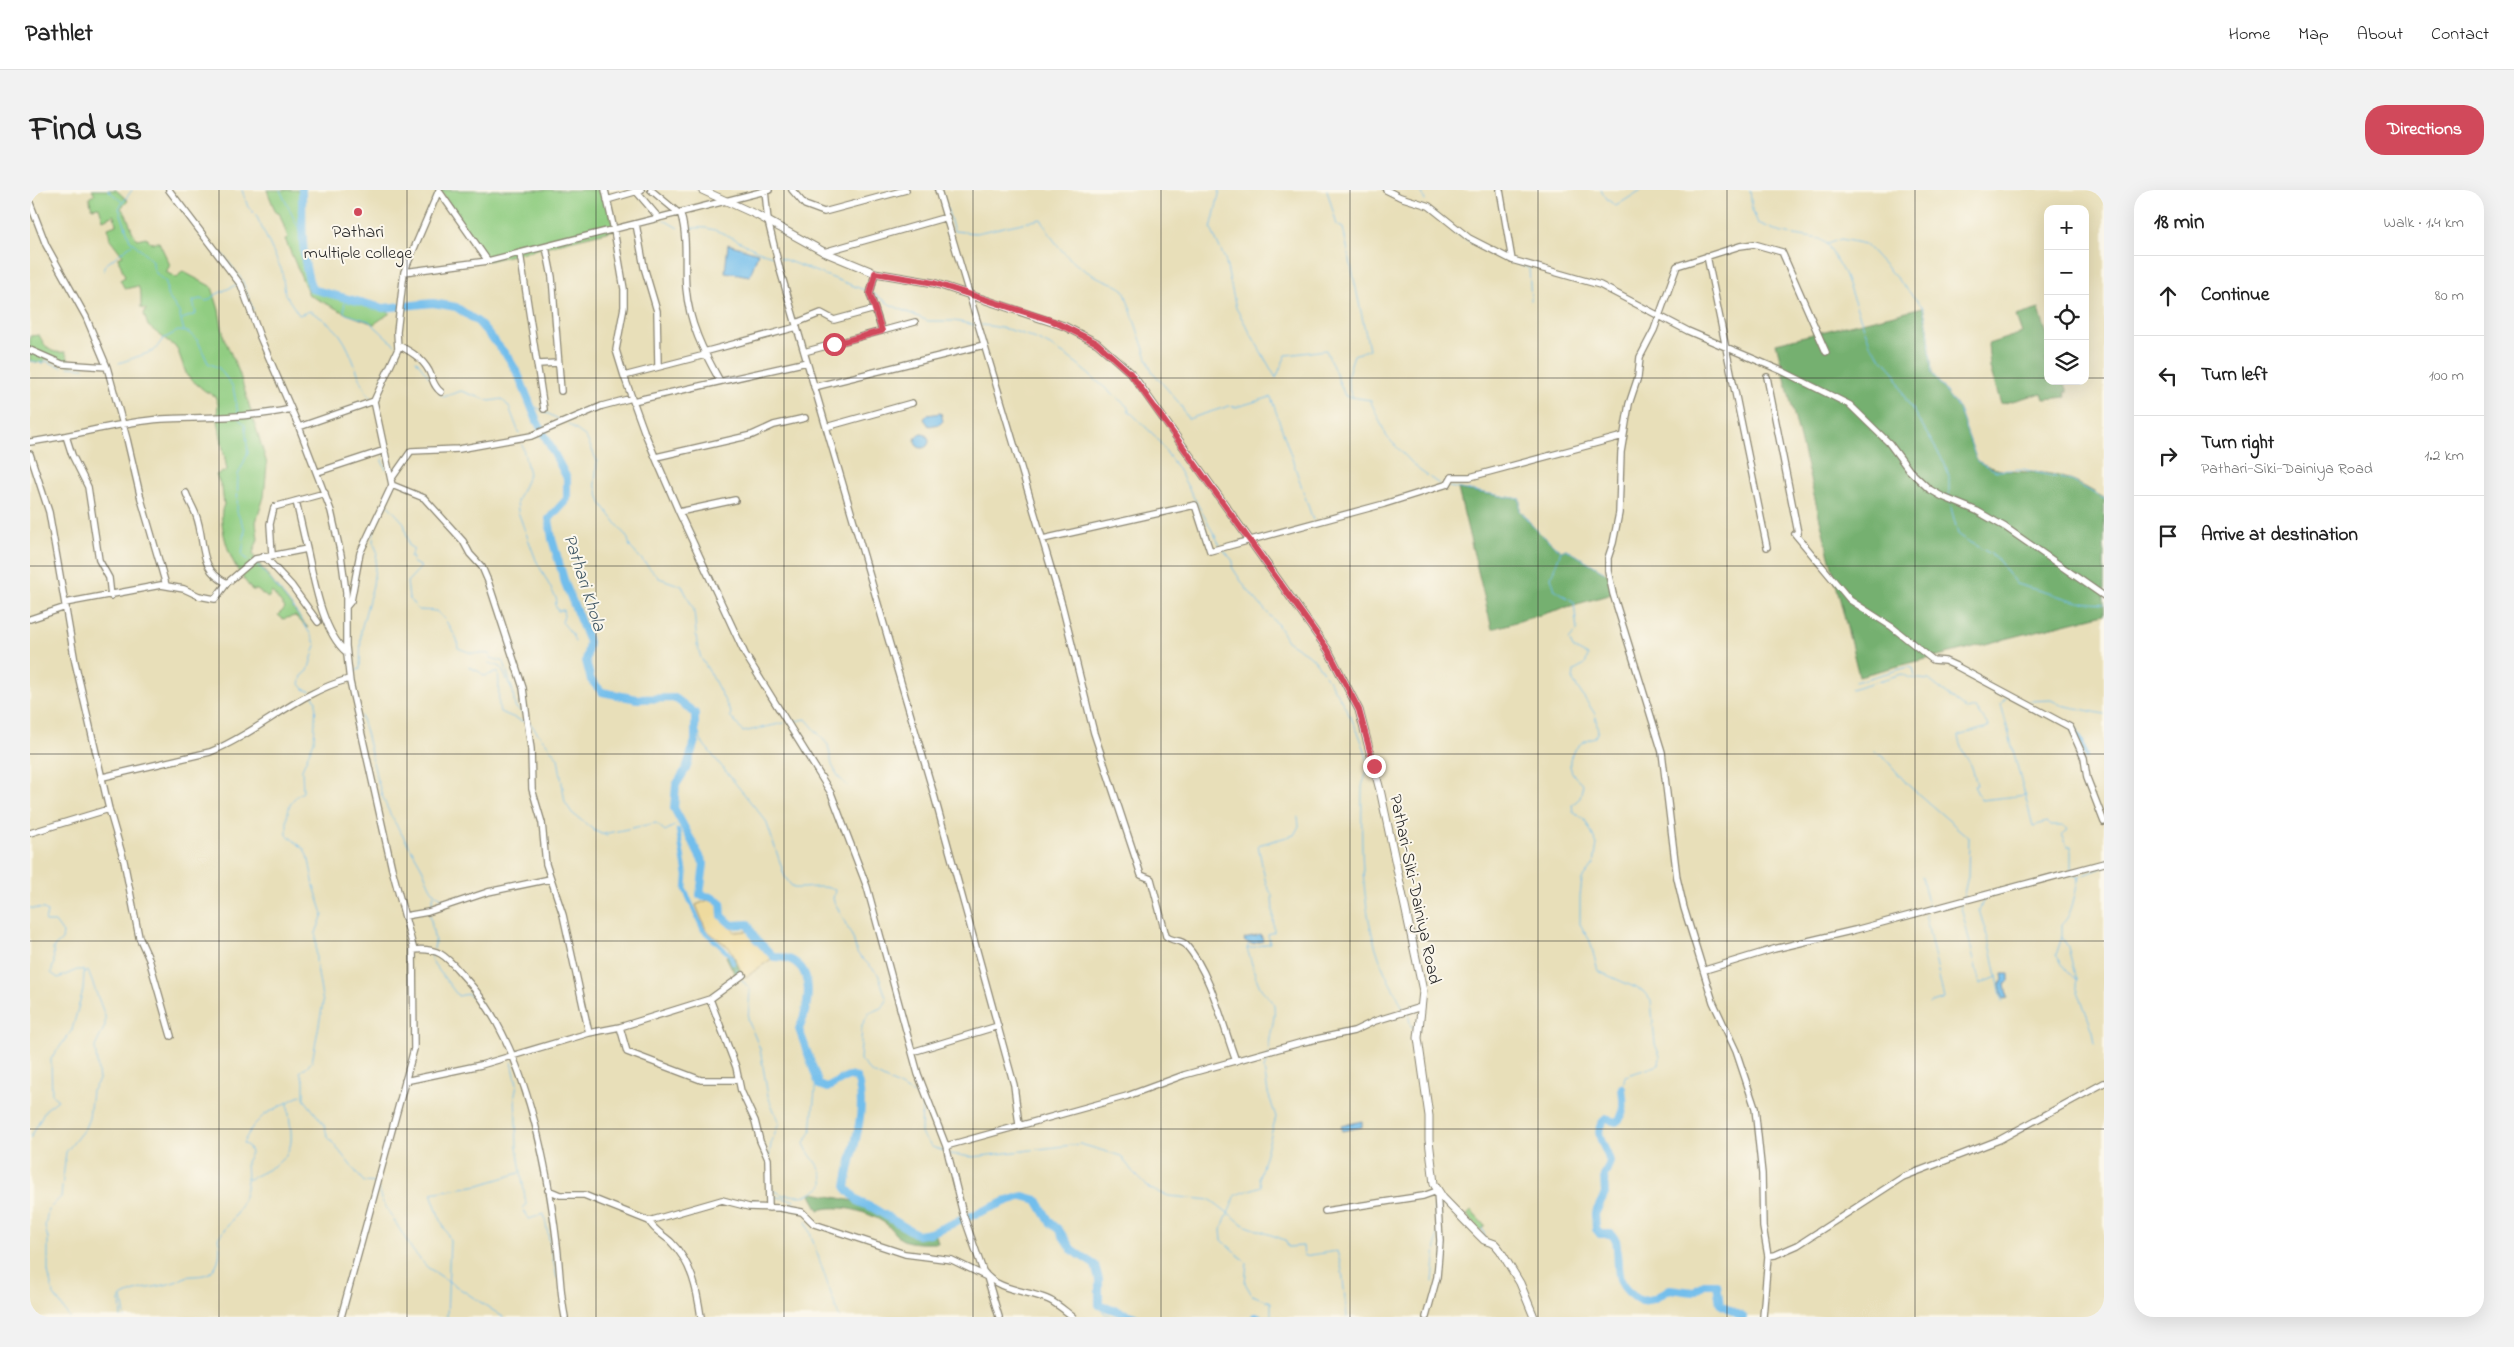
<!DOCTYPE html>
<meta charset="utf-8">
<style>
body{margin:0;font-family:"Indie Flower",sans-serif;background:#f2f2f2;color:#222}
.controls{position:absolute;right:15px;top:15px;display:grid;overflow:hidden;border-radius:10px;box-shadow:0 5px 20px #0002}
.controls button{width:45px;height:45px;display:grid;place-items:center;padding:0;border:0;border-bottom:1px solid #e0e0e0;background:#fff;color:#222;font:25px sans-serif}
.stop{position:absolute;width:15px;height:15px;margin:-11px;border:4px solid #d1495b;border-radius:50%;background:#fff}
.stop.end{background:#d1495b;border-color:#fff;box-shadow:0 1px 5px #0008}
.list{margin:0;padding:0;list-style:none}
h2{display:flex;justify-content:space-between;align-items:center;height:65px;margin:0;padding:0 20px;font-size:21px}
h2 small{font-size:16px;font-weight:400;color:#767676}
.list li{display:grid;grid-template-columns:32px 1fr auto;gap:15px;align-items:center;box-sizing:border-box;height:80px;padding:0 20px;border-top:1px solid #e0e0e0}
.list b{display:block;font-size:19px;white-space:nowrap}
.list p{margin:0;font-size:16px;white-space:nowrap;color:#767676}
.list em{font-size:16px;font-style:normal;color:#767676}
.icon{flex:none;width:28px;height:28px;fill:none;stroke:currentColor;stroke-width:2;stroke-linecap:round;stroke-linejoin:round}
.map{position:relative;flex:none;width:2074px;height:1127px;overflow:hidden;border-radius:20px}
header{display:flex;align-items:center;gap:30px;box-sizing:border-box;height:70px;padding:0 25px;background:#fff;border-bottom:1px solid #e0e0e0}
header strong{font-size:24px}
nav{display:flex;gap:28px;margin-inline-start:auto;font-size:18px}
.intro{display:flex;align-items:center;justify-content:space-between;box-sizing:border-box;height:120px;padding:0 30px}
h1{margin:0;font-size:35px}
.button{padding:12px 22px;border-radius:20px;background:#d1495b;color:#fff;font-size:18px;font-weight:700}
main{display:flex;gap:30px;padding:0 30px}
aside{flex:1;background:#fff;border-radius:20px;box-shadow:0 5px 20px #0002}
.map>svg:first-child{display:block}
.green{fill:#91cd82;stroke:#5e7c56}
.forest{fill:#74b070;stroke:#506e4e}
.sand{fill:#eeda9e;stroke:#8c8264}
.water{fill:#72beec;stroke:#4e748c}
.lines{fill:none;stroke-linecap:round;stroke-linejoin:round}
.stream{stroke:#72beec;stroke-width:1}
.canal{stroke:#72beec;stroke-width:4.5}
.river{stroke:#72beec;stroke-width:8}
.minor-casing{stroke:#8a8572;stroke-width:8}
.major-casing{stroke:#8a8572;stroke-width:9}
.minor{stroke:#fff;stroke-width:5.5}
.major{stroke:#fff;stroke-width:7}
.route{stroke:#d1495b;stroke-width:6}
.grid{fill:none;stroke:#2b2b2b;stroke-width:1;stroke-opacity:0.55}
.poi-dot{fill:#d1495b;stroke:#fbf7ec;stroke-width:2}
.labels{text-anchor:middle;stroke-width:4;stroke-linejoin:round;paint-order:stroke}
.poi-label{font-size:18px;fill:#2b2b2b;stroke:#fbf7ec}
.street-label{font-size:18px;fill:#2b2b2b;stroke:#fbf7ec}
.water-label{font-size:19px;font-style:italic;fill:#405765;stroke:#fbf7ec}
</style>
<header>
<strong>Pathlet</strong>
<nav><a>Home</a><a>Map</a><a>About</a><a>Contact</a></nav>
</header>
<div class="intro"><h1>Find us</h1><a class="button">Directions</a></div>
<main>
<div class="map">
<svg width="2074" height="1127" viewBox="0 0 2074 1127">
<rect width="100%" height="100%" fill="#fbf7ec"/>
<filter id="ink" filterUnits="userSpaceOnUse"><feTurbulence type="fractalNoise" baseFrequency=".02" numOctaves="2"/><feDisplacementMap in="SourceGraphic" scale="10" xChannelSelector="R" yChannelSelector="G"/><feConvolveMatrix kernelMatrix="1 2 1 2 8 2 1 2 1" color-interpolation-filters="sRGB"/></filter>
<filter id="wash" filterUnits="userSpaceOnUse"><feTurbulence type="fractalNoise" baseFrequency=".0096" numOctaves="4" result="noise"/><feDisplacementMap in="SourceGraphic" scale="20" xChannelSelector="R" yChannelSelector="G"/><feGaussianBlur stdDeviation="1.12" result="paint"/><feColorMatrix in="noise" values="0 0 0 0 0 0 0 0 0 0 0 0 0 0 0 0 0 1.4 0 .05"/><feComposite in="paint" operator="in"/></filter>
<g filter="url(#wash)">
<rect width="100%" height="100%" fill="#e8dfb9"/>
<path class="green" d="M62,0H86L98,11L91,18C100,26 99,40 107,49L116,47L120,53L129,52L140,75L136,82L147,88L152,81L182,97L189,120L194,148L209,182L237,274L234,307L226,332L228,349L223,363L225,369L278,438L265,426L253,429L248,425L255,418L242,402L238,408L227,400H222C215,391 208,382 203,371C197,360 187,325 194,315L192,298L186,285L197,280L187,225L188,214L185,206L175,201L157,186L147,158L118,136L114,124L116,119L111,118V104L108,96L95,99L90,90L95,87L88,68L93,66L80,49L78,38L86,35L84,25L73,30L69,17L62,18L59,8L65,4Z
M237,0H272C274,34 270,67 282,99L353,118L360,123L344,134L317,124L279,105L255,49L258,48L249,22L246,23Z
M410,0H575L584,40L458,71Z
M9,145C16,158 20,164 35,162L42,175L15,168L13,173L0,171V146Z
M1441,1021L1455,1036L1450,1040L1437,1025Z"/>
<path class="forest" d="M1893,117L1898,137L1902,183L1929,220L1947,271C1974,285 1985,280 2014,283C2035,285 2056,297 2074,308V424L1829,486L1746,153Z
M2009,119L2018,149V168L2015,170L2018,175V191H2034L2038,202H2035L2037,207L2014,209L2012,203L1971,214L1960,178L1958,154L1992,143L1986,126Z
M1428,299L1490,309V320L1505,339L1531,361L1536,359L1578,384L1585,403L1462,439Z
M703,765L713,785L707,789L696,766Z
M784,1003L829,1012L843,1018L888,1045L905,1041L908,1053C898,1053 886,1054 876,1051C866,1048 864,1041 856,1034C838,1021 810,1014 789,1020L781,1005Z"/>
<path class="sand" d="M678,710L688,713L690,726L705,742L718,741L744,767L716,787L711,781L700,758L676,740L666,715Z"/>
<path class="water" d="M698,54L728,63L720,86L695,82Z
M911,223L913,231L910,234L899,236L894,229L897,225Z
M885 251a7 7 0 1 1 14 0a7 7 0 1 1-14 0Z
M1231,745L1233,751L1222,754L1215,752L1214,749Z
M1972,784H1979V791L1975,793L1977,808L1973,809L1970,794L1973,790Z
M1332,931V937L1312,941L1311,936Z"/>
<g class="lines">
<path class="stream" d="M78,0L92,12
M102,0L89,18L100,50L123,71C122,81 128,86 136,92L137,105L149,122L154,141
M212,0L218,17L226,25L252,81L255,104L269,125L280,121C290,127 303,135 310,145C324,164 327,190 341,209
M250,0L269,39L274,40
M911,0L924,41L946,43L1011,29C1024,53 1038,72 1063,85C1073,90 1085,93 1094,100L1121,180L1150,214L1158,229L1199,216L1206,217L1241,207L1283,330
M1190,0L1181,39L1195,69L1206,118L1246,188L1256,165L1296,160L1315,206L1340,210L1357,247L1389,280L1409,294
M1297,0L1307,35L1313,38L1339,159L1324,165C1319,180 1313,193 1323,207
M1391,0L1395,11
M1571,0L1578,10L1586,16L1611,0
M1720,0L1722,20L1728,33L1752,43L1790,49L1797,54L1813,82L1841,156L1865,183L1874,206L1914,272L1919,286V305
M1401,21L1431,47
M634,30L648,38
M656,38C662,39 670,37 676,38C700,42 720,61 743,66
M1434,48L1464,65
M1797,54L1811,49L1835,54L1893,117L1898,137L1902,183L1929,220L1947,271L1966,281L1993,279L2042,291L2074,309
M192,63L212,90L223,120
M1468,67L1499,78L1501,110
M750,68L837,101
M74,81V76L102,54
M842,103L861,115L898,131H924L946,135
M315,107L314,122L316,124L339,131L365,155
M152,129L166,124L163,111L170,109L177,111L187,104L208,94
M951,135C987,138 1022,153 1050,176
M14,169L13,173L16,171L32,177
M386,170L399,187
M0,171L13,173
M89,173L124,161L133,149L148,141L158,142L168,151L178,173L189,178L203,197L208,223
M38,177L54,178
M1051,178L1097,216L1099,221L1126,247L1148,279L1190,355
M410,204L413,207L431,201L460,211L472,209L479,217L489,243
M500,214L530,230
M209,229L215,235L218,263L208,285L207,322L215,339L212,366L219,371
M538,234L556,247L567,271L565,294L571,313L598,349L600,357L629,388L652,396L664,420L667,454L671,468L682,486L701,523L700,526L713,542L754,533
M492,254L499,284L487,311L488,322L506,370L527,410L525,415L528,421L533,420L534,426L532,432L542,444L545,452
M353,266L352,271L356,279
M1419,297L1490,309V320L1505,339L1531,361L1521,387L1525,400L1544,412L1547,441L1539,450L1543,458L1558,466L1555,475L1544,481L1543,491L1565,524L1568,541L1565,547C1550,550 1534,566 1542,582C1544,587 1550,591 1553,594L1550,608L1542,615L1543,621L1555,630L1567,654L1564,674L1552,689L1550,707V734L1560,751L1568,781L1613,801L1621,811L1625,854L1630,866L1629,875L1595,886L1593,896
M357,314L374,333L379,356L384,359L380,367L383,368L382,372L391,377L377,392L379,408L388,420L406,421L414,428L427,449L428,458L441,463L460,464L461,468L474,472L483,502
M1920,314L1928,344L1939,352L1961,364L1969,371L1986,394L2049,412L2074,414
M1193,359L1203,371L1202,377L1215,397L1248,435L1257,451L1282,467L1293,482
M1532,361L1536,359L1575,382
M224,374H227C249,400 271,424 286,455L278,481L272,486L270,494L275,500L280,501
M459,473L471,477L482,500
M439,477L450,482L454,486L468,482C470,495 467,510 470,522L495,532
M1295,485C1310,507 1335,548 1338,574C1339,582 1332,590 1332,599C1331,667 1330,744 1366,804C1370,810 1370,815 1375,820
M1825,492L1878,477L1883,478L1885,486
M1821,499L1872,484L1880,488L1899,490L1937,520L1946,518L1957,534L1958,537L1928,546C1930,559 1935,564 1941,575C1943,579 1945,589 1947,595L1944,596L1951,610L1996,605
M483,503L485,517L494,524
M283,506L286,511L284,551L272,579L273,602C255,611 257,628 257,645L274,659L279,670L284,696L293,724L286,743V772L293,813L282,872L270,882L274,891V909L293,933L298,947L334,992L346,993
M1977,506L1971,514L2003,636L2017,632L2021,636H2034L2037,640L2032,644L2037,656H2041V679
M327,510L323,482L330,479L331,440L343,395L347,361L343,352L344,339
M1999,511L2021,510L2031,515L2074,524
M665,523L671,551L736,631L755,687L763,698C778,699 792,694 805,700L803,709L823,748L827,763L848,784L857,810L853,817L839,823L832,835L830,870L841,882L892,908L891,944L902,957L916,962
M331,526C340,552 343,579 352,605C361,631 378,652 391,676C400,694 399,707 422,711
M499,532L528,568L535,612L542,623L565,641L577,646
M761,532L776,529L798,555L802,575L809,588L817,595
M1844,562L1852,565L1878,595L1939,648L1938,686L1933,708
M573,644L626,633L635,641L646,635
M2042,685L2047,686L2048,690
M1892,687L1899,718
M1955,707L1949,720L1962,762L1972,811
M1930,713L1950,794L1967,787
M0,718L14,719L17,722L15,732H25L33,743L32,750L23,758L24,773L21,783L28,788L47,780H53L54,783L53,800L42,840L21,869L22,905L28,910L15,920L0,949
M401,718L404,705
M1895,724L1914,809L1899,814
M400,725L405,752L404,759
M2032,747L2038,757L2046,789
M1219,753L1217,759C1222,771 1224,786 1230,797C1234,804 1242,808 1244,815C1246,830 1239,844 1239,859
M1217,759L1240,753L1238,744L1244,742L1242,705L1236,694L1228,655L1264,645L1269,636L1268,627
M402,763L401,770L428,806L438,804L451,813
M703,773L710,786
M2047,788L2046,796L2063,841L2065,854
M711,789L720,799L718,830L730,859L738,906L749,933L741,954L739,967
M2046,790L2036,780L2026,765L2032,747V734C2043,725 2045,701 2049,687L2074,677
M1378,824L1381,836L1386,841
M1239,863L1234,879L1238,903L1246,927L1229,988L1231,996L1206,1005L1191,1040L1192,1050L1217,1073L1215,1093L1222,1105L1241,1112V1127
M482,872L487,894L485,904L487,956L496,1014L493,1019L499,1029L514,1024L527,1088
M1395,919L1396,930
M919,964L943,967L1050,954L1091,966L1102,981L1120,999L1139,1006L1181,1010L1214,1035L1255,1050L1258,1057L1273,1056L1274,1066L1307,1061L1312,1080L1317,1127
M217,989L216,972L221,963L219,957L213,953L223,936L234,925L271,905
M349,999L351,1009L383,1061L397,1077L473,1127
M741,999L755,1006L756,1004C772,1008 781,1006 793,995C795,977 779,969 774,953L781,942L786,890
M741,1006L763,1010L769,1019
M1404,1006L1406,1032
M776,1031L809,1127
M1452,1038L1455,1047
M1403,1092L1407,1044
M92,1108L95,1127
M1069,1116L1074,1123L1081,1127
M39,1127L23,1103L18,1082V1049L15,1037L18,1020L31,1007L36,962L55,938L59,928L62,901L69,890L65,857L75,836V826L58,781L54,783
M91,1127L90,1108C109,1096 125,1099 145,1092C149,1091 152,1088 156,1087C163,1085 172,1087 179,1083C190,1076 192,1059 188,1048C203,1029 215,1016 217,990C234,981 259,973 261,951C262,938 258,925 258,912
M417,1127L420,1050L409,1026L401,1003L449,995L489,983"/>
<path class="canal" d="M2042,535L2052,552L2056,567
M648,640L656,686L655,700L673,740L700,765L703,773"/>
<path class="river" d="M272,0C273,34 270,67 282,99L353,118L403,113L426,117L448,132L478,167L488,184L507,231L537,288V309L519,329L522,349L535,393L559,452L556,471L561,490L572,502L607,509L645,508L665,523V551L656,579L646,595L644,618L674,674L670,705L681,707L691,712L692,726L702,735L718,734L724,747L744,767C786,766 782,811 769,839L789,895L797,898L818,886L827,888C839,923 820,962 816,998L829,1012L843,1018L888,1045L900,1043L977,1011L993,1006L1007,1010L1020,1032L1029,1040L1042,1060L1065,1075L1069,1090V1115L1105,1127
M1592,898C1593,910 1597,925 1586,932L1576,929C1560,941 1577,958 1580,972L1574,986L1575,1004L1565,1024L1566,1039L1570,1044H1581L1586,1050C1591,1079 1580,1093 1611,1111L1624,1109L1640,1099L1663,1102L1674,1094H1687L1690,1114L1713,1127
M1225,1127H1228"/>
</g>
</g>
<g filter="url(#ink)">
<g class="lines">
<g class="minor-casing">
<path id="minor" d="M139,0L211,95L230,147L269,237L301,321L311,365L316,402V456L320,492L362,679L383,757L384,859L311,1127
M575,0L584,40L594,99V117L586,160L594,186L614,241L648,320L715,464L801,603L837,697L888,884L916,956L933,1024L953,1081C967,1101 996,1100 1017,1109C1027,1113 1035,1121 1043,1127
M605,0L629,28
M621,0L651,25C658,49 654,74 656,98C659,133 673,161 690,191
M735,0L738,31L750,80L904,605L984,895L989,935
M762,0L775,15L794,22L876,0
M908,0L1032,415L1064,543L1111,685L1121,689L1136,746C1142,752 1151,749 1156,755C1181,783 1193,837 1206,871
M1356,0L1370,7L1399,16L1439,48L1482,70L1570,95L1658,141L1752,181L1820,215L1859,253L1879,280L1899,299L1913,307L1947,321L1975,337L2074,406
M1470,0L1482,70
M409,1L458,71
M577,10L611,0
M0,13L16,55L56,127L77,177
M606,34L614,77L627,121L628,176
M516,57L522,87L531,201
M794,62L917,27
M490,63L514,219
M1677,66L1737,357
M374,82L458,71L739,0
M845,83L840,104L852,141
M766,133L791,123L804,130L845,119
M368,155C380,161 392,168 399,181C403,189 403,196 411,202
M0,160L32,174L77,177L97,249L111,309L136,395
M674,162L767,137
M774,162L885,132
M508,174L528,173
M594,186L675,165
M1737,187L1768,343
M784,197L954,155
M603,211L777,172
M269,237L344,211
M796,237L882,213
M36,246L42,265L58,297L69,370L79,388L81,406
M0,252C44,246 88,232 132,229C174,227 221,228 261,219
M0,264L19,322L45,472L79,619L94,671L109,747L119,769L141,846
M626,267L722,245L744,235L775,228
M288,282L355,260
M362,288L381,261L429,259L501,246L572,216L602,208
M362,295L394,308L433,351L440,364L452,377L458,391L493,498L501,559L502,599L512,633L516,674L533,725L559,843
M156,303C159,311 163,317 166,325C176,351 167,379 197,393
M266,311L277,359
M649,322L705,310
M1765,344L1820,410L1862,437L1903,470L1915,471L1926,476L2040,537L2054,568L2057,588L2074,632
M1013,349L1165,315L1180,361L1354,314L1418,294L1422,287H1440L1593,246
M242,365L240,334L244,317L295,303
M234,366L262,396L288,432
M35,413L131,395L154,399L169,406L185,409L197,393L225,369L277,359C284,390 292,441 316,462
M316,417L321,411L330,363L362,295L344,211L368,159L367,142L374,82L409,0
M0,429L36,417
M73,587L180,562C229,542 267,503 319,489
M0,643L79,619
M375,726L398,722L458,702L520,689
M383,760C412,757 418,769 436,789C494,853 517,971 527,1055C530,1079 530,1103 535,1127
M1675,780L1744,759L1825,740L2074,673
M680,809L713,785
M590,837L680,809L706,877L711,901L725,931L730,951L738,969L739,1018
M882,862L968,836
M375,891L451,875L559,843L590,837L597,862L671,890H709
M916,956L1097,906L1154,885L1273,852L1324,841L1345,831L1391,817
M518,1000L530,1005H554L619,1031L692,1010L719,1017L750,1018L772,1022L784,1034L875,1064L922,1070L957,1087L969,1127
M1295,1021L1393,1006L1407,1001L1410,1051L1407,1087L1396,1127
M619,1031C624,1041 634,1045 641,1052C662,1073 667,1100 671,1127
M1738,1066L1745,1065L1768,1055L1873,987L1969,950L2074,893
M1733,1127L1738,1066L1733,1037L1732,984L1725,918L1706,861L1683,812L1654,718L1647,688L1632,562L1583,404L1578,381V368L1583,353L1589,323L1591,262L1599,214L1608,187L1610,167L1624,140L1647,76L1710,56L1724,54L1752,62L1796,162"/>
</g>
<g class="major-casing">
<path id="major" d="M672,0L727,25L794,62L845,83L904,93L1034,136L1067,153L1101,183L1298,460L1329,520L1351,604L1393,801L1388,848L1399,926V950L1404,994L1413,1008L1447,1043L1454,1050L1465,1054L1470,1060L1490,1093L1504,1127"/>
</g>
<use href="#minor" class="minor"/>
<use href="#major" class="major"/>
</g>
</g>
<g class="lines" filter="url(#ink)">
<path class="route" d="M804,154L852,141L840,104L845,83L904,93L1023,131L1067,153L1100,183L1298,460L1329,520L1344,576"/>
</g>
<path class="grid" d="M189,0V1127M377,0V1127M566,0V1127M754,0V1127M943,0V1127M1131,0V1127M1320,0V1127M1508,0V1127M1697,0V1127M1885,0V1127M0,188H2018M2055,188H2074M0,376H2074M0,564H2074M0,751H2074M0,939H2074"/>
<circle class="poi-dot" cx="328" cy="22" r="5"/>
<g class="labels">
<g class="poi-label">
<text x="328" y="47">Pathari<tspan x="328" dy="21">multiple college</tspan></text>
</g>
<g class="street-label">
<text transform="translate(1386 699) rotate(78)" y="6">Pathari-Siki-Dainiya Road</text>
</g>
<g class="water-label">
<text transform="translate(556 392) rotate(72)" y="7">Pathari Khola</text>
</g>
</g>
</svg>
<div class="controls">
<button>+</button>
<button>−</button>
<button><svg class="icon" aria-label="locate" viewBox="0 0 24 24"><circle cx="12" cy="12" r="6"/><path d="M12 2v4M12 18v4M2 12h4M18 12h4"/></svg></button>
<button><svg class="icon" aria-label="layers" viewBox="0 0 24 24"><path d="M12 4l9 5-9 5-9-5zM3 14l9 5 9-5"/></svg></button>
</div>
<div class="stop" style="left:804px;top:154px"></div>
<div class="stop end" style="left:1344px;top:576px"></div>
</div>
<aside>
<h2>18 min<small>Walk · 1.4 km</small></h2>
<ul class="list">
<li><svg class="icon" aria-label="ahead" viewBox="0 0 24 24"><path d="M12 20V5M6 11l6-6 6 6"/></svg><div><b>Continue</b></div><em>80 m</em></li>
<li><svg class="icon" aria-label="left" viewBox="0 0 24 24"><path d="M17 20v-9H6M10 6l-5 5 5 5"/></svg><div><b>Turn left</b></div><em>100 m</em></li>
<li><svg class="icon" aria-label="right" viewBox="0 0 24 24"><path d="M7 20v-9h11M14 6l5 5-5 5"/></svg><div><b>Turn right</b><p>Pathari-Siki-Dainiya Road</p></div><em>1.2 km</em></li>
<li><svg class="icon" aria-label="arrive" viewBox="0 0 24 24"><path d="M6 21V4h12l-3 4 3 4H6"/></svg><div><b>Arrive at destination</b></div></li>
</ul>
</aside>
</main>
